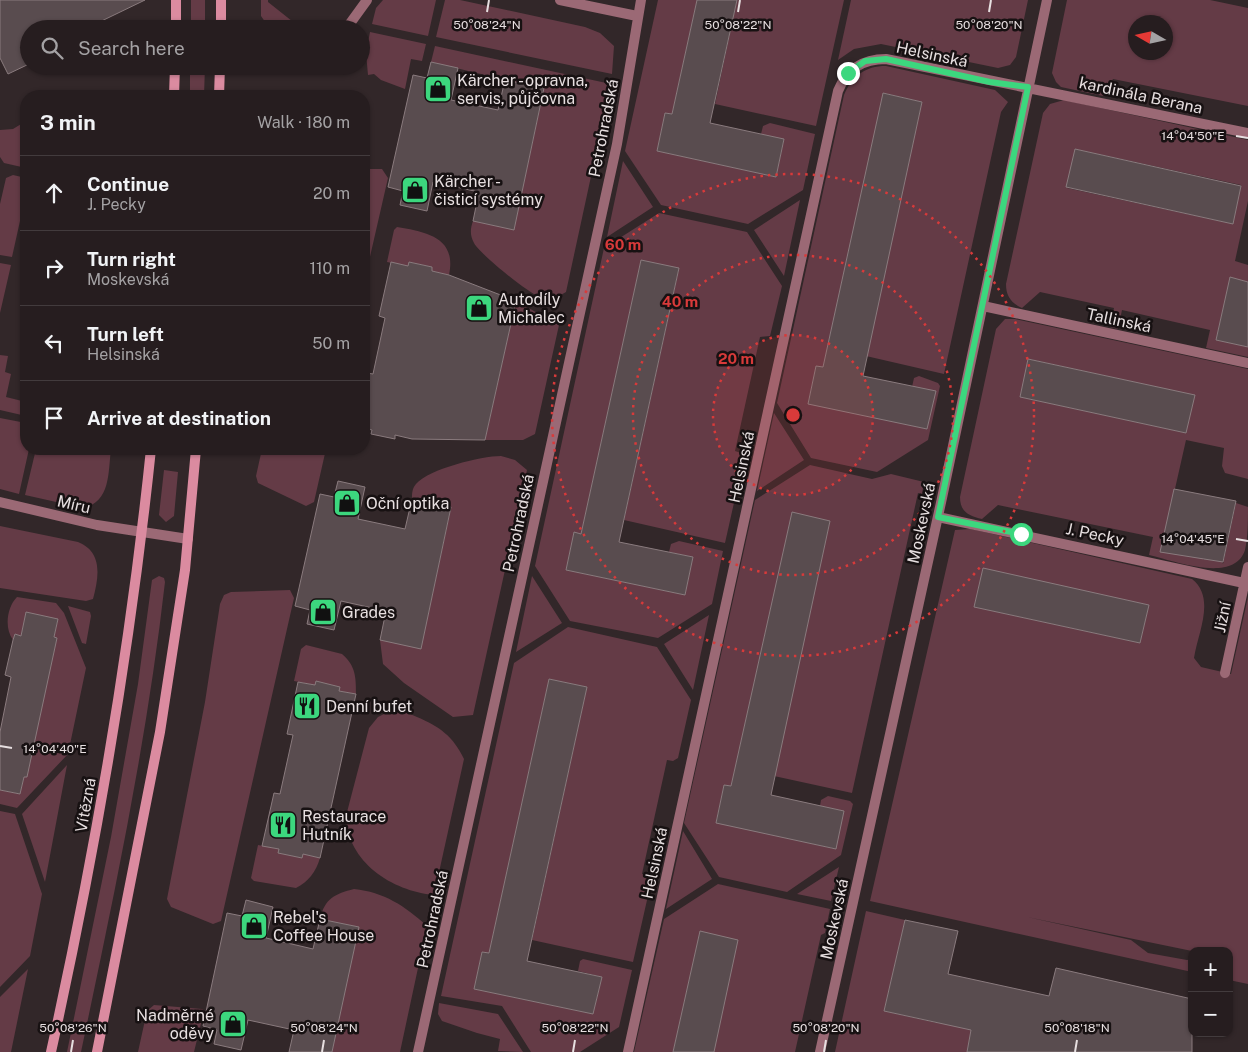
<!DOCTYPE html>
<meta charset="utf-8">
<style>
body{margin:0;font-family:"Public Sans",sans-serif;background:#322a2c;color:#f1f3f6}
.controls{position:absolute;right:15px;bottom:15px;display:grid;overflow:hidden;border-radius:10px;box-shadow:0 1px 4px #0004}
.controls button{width:45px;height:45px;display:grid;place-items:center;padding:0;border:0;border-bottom:1px solid #423b3d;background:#261d1f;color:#f1f3f6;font:25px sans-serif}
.compass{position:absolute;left:1128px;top:15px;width:45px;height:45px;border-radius:50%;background:#261d1f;box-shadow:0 1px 4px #0004;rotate:279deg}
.stop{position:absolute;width:15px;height:15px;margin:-11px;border:4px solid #3cd77e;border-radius:50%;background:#fff}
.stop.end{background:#3cd77e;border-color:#fff;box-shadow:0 1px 5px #0008}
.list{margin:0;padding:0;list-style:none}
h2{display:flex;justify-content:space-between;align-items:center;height:65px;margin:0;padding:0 20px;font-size:21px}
h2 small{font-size:16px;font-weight:400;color:#a4a2a4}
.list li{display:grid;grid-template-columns:32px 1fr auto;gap:15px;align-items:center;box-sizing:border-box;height:75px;padding:0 20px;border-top:1px solid #423b3d}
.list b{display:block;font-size:19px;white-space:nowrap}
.list p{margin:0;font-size:16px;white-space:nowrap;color:#a4a2a4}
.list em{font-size:16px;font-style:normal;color:#a4a2a4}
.icon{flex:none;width:28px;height:28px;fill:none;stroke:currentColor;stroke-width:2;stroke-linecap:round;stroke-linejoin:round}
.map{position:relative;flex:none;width:1248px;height:1052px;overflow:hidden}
.search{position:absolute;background:#261d1f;box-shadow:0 1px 4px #0004;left:20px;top:20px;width:350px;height:55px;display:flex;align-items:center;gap:12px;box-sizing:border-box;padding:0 18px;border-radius:28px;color:#a4a2a4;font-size:19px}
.panel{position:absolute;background:#261d1f;box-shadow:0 1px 4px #0004;left:20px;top:90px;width:350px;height:365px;border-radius:20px}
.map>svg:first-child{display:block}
.green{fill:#643b46;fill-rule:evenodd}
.building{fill:#594c4f;stroke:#8a7b7e}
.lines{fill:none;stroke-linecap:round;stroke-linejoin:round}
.minor{stroke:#9b6975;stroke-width:10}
.secondary{stroke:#db8ba0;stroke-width:10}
.route{stroke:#3cd77e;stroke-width:6}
.ticks{fill:none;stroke:#e7dfe0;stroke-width:2}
.ring{fill:none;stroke:#d83a3a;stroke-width:2.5;stroke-dasharray:2.5 5}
.labels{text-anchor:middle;stroke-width:5;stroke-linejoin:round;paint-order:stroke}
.street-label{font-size:16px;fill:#e7dfe0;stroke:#171112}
.poi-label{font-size:16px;fill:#e7dfe0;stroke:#171112;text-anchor:start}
.ticks-label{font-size:12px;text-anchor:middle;fill:#e7dfe0;stroke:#171112;stroke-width:5;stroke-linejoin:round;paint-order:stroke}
.centre{fill:#d83a3a;stroke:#171112;stroke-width:2.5}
.ring-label{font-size:15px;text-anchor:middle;font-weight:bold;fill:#d83a3a;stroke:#171112;stroke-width:5;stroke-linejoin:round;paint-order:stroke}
</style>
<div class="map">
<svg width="1248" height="1052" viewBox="0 0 1248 1052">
<rect width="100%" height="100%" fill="#322729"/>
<path class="green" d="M191,0H205V29H191Z
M261,0H268V2L302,29H270L261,16Z
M383,0H436L428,36L372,24L376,8Z
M445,0H460L585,27L600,33L614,46L612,74L436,37Z
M658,0H697L672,114L665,113L657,151L776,177L784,140L761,134L763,126L770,123L815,134L803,190L748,224L661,205L625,151Z
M737,0H844L816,126L715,104Z
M851,0H1028L1016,57L1010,65L998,68L881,44L854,49L838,60Z
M1067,0H1210L1248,8V106L1113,79L1103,96L1061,87L1056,82L1052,73ZM1166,22V52H1136V22Z
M370,32L426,44L422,61L411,59L405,89L381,80L374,74L368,75L366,53Z
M435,46L611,84L566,292C558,297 550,300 540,297C529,294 480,254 474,243C470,236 470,229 473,221L514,229L544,89L431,62Z
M190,66H205L204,96H190Z
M886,66L995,90L1008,102L1001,112L944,374L866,356L922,102L884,93L823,367L816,366L808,403L927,429L935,392L912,387L914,378L919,376L938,383L940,386L928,440L877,472L811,458L777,403L844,95C852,76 865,66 886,66Z
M1064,100L1248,140V201L1235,261L1248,265V282L1230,278L1216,340L1248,347V357L1206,348L1210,330L1122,310L1118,329L1110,327L1114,308L1040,292L1022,308C1011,303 1006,296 1006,284L1043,113L1050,104ZM1075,149L1241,185L1233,224L1067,188Z
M26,121V168L4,163L0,157V130L13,129Z
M623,161L653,207L607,237Z
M364,169H382L388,178L364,283Z
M13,175L26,178V194L12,257L0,255V204L6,178Z
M800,200L784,276L754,230Z
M659,213L747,232L782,286L770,336L760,337L735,451L741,453L744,458L725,543L624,520L679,269L641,260L581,534L574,532L566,570L685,595L693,557L669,552L671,544L679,541L723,551L712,604L658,638L570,621L535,566L604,248Z
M397,227C426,232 457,237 449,275L432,271V267L409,262L408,266L387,262L394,230Z
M0,263L11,265L0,313Z
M516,301L559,325L535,434L523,440H485Z
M1005,319H1015L1248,369V479L1225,473L1222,466L1224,448L1186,440L1161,551L1204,557L1203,560L1205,558L1222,561L1223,564L1236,503L1248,507C1248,521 1248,537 1245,550C1234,584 1175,561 1149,555L1153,537L998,505L982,519C969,516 960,512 960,497L996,329ZM1029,359L1194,395L1186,433L1020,397Z
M0,355L8,356L5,372L11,374L6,397L26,402V416L0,410Z
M774,413L804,460L757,491Z
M0,418L26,423V449H29L19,494L0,489Z
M36,449H111C108,472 111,502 83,508L25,495Z
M262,449H326L314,502L306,506L258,483L256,476Z
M501,456L515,460L527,470L473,715L453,717L404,683L383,664L380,640L421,648L451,508L412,499C412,493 412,489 416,484C429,469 481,456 501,456Z
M810,465L872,479L891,474L924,482L922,494L918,493L852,793L774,776L830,521L792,513L731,786L724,785L716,822L835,849L844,811L820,806L821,800L828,796L850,801L853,804L841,855L787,892L719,877L684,823L755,500Z
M164,470L178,472L174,516L166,522L159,515Z
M0,526L78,542C103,552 99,577 93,599L86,601L0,588Z
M971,529L1192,579C1216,598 1198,632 1194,658L1201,667L1231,674L1248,597V984L1229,980V951H1192L1027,917L1131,940L1148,953L1187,960L1192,959V972L870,901L955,530ZM983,569L1149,605L1140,643L975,607Z
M159,576L164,578L165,582C147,741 114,896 81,1052H67L111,837L138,684L152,580Z
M532,576L562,623L516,652Z
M290,590L294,598L221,921L213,924L171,907L167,899L205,702L220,604L224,595L231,592Z
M17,597L56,603L64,613L86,668L68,754L17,808L0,804V790L20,794L57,638L54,637L58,620L26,612L21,636L15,634L13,640C4,628 7,607 17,597Z
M68,606L90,612L91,616L86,644L82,643Z
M709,615L693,690L664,644Z
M568,627L657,647L691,700L678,758L673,761L667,760L642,874L652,878L633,962L532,940L587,687L549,679L489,953L482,952L474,989L593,1014L602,977L578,971L580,961L583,959L632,970L619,1027L580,1052H531L502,1006L441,996L514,663Z
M306,645L342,654C356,666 356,678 356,694L339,691L340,687L316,681L315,685L294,681L301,649Z
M390,711C401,710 408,713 417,717C440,727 453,736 464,759L434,895C392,891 347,862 346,816L369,728L378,717Z
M67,765L45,882L22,814Z
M0,811L15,814L42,894L30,956L0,987Z
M683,831L712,879L666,909Z
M258,845L279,849L278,853L302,858L303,854L320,858C316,872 308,882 296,888L254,881L251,878Z
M839,867L831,901L797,894Z
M718,884L830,909L825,933L821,935L795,1052H714L700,932L673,1052H634L664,919Z
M354,889C384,892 405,906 427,926L400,1052H332L358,927L320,919C325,898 335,894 354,889Z
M866,911L905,920L884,1011L937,1023L972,1025L967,1052H835Z
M28,969L11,1052H0V997Z
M439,1003L498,1014L523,1052L498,1051L500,1039L477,1033L442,1021L438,1014Z
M154,1005L202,1009L204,1011L194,1052H138L147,1011Z"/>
<path class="building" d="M0,0H145L85,29H29V64L8,74L0,58Z
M697,0H737L710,123L784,139L776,177L657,151L665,113L672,114Z
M431,62L458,68L451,100L498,110L505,80L544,88L514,230L473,221L479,192L433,182L427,211L400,205L403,191L388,187L413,75L427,78Z
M883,93L922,102L863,376L936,391L927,429L808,404L816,366L823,367Z
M1075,149L1241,186L1233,224L1066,187Z
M641,260L679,268L619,542L693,557L685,595L566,570L574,532L581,534Z
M391,262L408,266L409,262L432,267V271L449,275L516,301L485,440L412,439L395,435V439L371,434L372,430L364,428V386L367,373L373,374L385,318L379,316Z
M1230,277L1248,282V347L1216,340Z
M1028,359L1195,395L1186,433L1020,397Z
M338,481L365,487L358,519L405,529L412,499L451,507L421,649L380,640L386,611L341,601L334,630L307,624L310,610L295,606L320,494L334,497Z
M1174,489L1236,501L1223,562L1160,552Z
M792,512L830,521L771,795L844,811L836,849L716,823L724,785L731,786Z
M983,568L1149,605L1140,643L974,607Z
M26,612L58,619L54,637L57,638L27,777H24L20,794L0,790V732L11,677L5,675L13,640L15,634L21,636Z
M549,679L587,687L527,961L602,977L593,1014L474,989L482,952L489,953Z
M316,681L340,687L339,691L356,694L320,858L303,854L302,858L278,853L279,849L262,846L274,793L280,794L293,735L287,734L298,682L315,685Z
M246,900L273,907L266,938L313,949L320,919L359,927L332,1052H289L294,1030L248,1020L241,1050L214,1044L217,1030L203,1026L227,913L242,916Z
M905,920L958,931L948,974L1049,996L1056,968L1192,999V1052H967L971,1030L884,1011Z
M700,931L738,940L714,1052H673Z"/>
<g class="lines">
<path class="minor" d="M560,0L637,16
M346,29L367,0
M286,66H306
M983,306L1248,363
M0,502L97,525L188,539
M938,517L1244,583
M1225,673L1248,567
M418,1052L617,144L641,0
M628,1052L838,91C847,69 862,59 886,59L1248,133
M820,1052L942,498L1047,0"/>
<path class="secondary" d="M176,0V29
M221,29V0
M174,96L175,66
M219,96L220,66
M51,1052C95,853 130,652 151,449
M97,1052L160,732L185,570L196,449"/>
</g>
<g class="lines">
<path class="route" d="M848,73L865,61L886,59L990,82L1028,87L938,517L1021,534"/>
</g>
<path class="ticks" d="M487,12L489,0M738,12L740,0M989,12L991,0M1236,136L1248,138M1236,539L1248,541M0,746L12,748M71,1052L73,1040M322,1052L324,1040M573,1052L575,1040M824,1052L826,1040M1075,1052L1077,1040"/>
<circle cx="793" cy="415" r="80" fill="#d83a3a" fill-opacity=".12"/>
<g class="ring">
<circle cx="793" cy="415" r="80"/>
<circle cx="793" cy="415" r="160"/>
<circle cx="793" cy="415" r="241"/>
</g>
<defs>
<g id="shop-square" transform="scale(1.4375)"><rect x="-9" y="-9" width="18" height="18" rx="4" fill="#3cd77e" stroke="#171112"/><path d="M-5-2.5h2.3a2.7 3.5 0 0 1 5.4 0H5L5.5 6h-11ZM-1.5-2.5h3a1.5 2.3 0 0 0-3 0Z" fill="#111"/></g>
<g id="restaurant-square" transform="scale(1.4375)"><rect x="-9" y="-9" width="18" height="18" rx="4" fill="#3cd77e" stroke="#171112"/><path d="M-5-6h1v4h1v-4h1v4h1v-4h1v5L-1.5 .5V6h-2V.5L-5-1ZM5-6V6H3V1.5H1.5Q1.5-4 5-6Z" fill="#111"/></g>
</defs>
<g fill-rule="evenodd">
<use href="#shop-square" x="438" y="89"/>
<use href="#shop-square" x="415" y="190"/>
<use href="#shop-square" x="479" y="308"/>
<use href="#shop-square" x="347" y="503"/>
<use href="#shop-square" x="323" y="612"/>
<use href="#restaurant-square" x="307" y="706"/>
<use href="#restaurant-square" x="283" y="825"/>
<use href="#shop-square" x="254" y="926"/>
<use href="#shop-square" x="233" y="1024"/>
</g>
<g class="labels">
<g class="street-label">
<text transform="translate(932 54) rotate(12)" y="6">Helsinská</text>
<text transform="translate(1141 95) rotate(12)" y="6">kardinála Berana</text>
<text transform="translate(603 128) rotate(-79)" y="6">Petrohradská</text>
<text transform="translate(1119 320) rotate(12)" y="6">Tallinská</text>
<text transform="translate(741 467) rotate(-78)" y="6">Helsinská</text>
<text transform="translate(74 504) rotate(13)" y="6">Míru</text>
<text transform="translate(518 523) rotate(-78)" y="6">Petrohradská</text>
<text transform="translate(921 523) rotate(-78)" y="6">Moskevská</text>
<text transform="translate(1095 534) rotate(12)" y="6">J. Pecky</text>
<text transform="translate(1222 617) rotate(-78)" y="6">Jižní</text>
<text transform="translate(85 805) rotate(-80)" y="6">Vítězná</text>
<text transform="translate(654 863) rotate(-78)" y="6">Helsinská</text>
<text transform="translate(432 919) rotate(-78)" y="6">Petrohradská</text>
<text transform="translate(834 919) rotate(-78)" y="6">Moskevská</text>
</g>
<g class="poi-label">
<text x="457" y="86">Kärcher - opravna,<tspan x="457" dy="18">servis, půjčovna</tspan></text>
<text x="434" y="187">Kärcher -<tspan x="434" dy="18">čisticí systémy</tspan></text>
<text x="498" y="305">Autodíly<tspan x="498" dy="18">Michalec</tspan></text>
<text x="366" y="509">Oční optika</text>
<text x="342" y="618">Grades</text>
<text x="326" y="712">Denní bufet</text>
<text x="302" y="822">Restaurace<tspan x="302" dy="18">Hutník</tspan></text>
<text x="273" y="923">Rebel's<tspan x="273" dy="18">Coffee House</tspan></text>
<text x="214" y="1021" text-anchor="end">Nadměrné<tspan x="214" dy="18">oděvy</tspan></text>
</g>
</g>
<g class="ticks-label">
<text x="487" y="29">50°08'24"N</text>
<text x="738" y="29">50°08'22"N</text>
<text x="989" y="29">50°08'20"N</text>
<text x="1193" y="140">14°04'50"E</text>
<text x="1193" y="543">14°04'45"E</text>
<text x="55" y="753">14°04'40"E</text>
<text x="73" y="1032">50°08'26"N</text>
<text x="324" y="1032">50°08'24"N</text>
<text x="575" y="1032">50°08'22"N</text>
<text x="826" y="1032">50°08'20"N</text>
<text x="1077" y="1032">50°08'18"N</text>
</g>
<circle cx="793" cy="415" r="8" class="centre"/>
<g class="ring-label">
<text x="623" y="250">60 m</text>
<text x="680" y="307">40 m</text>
<text x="736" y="364">20 m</text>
</g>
</svg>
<div class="controls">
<button>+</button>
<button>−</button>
</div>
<svg class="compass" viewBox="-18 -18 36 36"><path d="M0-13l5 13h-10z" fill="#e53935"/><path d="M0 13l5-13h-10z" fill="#a4a2a4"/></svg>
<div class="stop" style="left:1021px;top:534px"></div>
<div class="stop end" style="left:848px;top:73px"></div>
<div class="search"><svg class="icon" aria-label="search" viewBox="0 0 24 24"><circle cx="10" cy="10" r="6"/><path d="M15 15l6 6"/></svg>Search here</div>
<section class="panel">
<h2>3 min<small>Walk · 180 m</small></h2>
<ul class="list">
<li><svg class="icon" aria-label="ahead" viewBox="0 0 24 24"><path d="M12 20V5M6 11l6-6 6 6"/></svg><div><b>Continue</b><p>J. Pecky</p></div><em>20 m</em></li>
<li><svg class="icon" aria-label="right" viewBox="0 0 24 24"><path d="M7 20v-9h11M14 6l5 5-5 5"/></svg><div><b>Turn right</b><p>Moskevská</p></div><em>110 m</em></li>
<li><svg class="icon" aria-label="left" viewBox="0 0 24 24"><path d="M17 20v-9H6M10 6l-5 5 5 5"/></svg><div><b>Turn left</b><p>Helsinská</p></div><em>50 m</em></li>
<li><svg class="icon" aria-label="arrive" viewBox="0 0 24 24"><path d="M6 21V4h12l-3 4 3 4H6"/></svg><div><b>Arrive at destination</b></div></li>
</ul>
</section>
</div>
